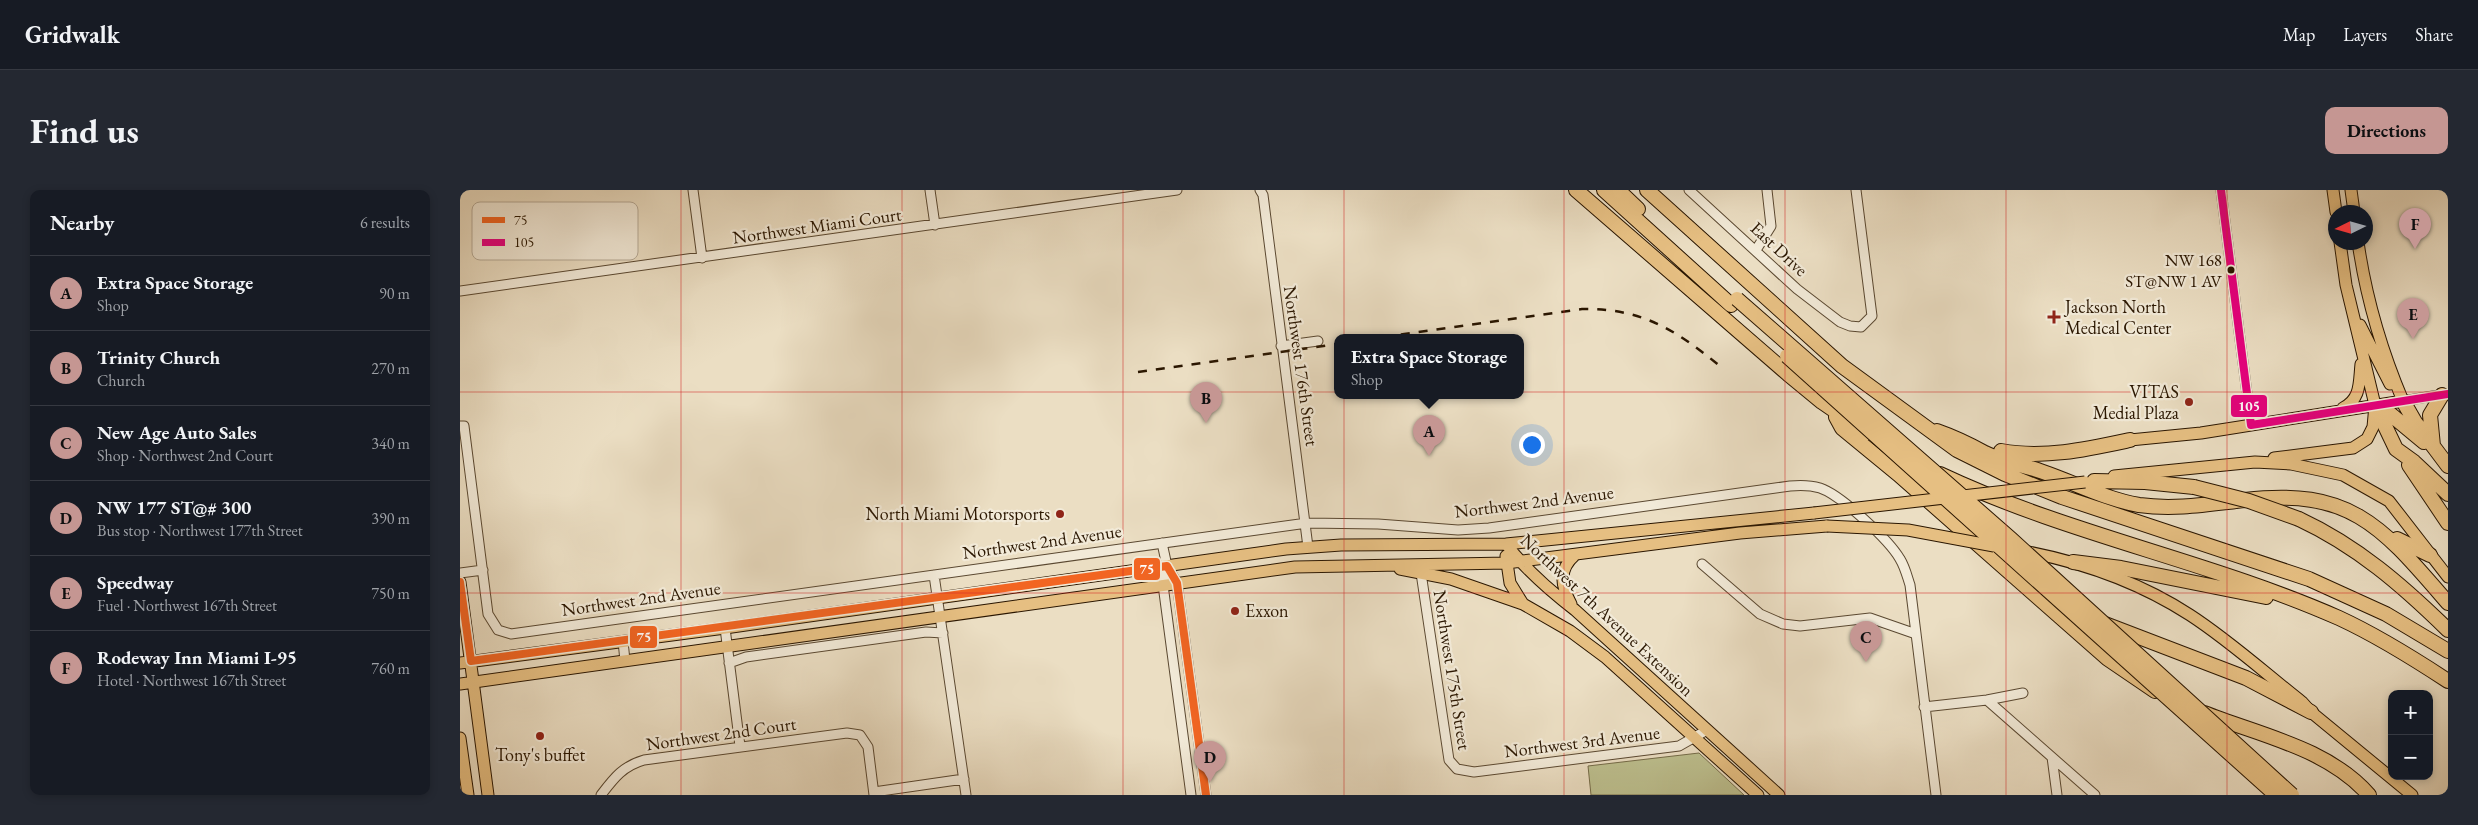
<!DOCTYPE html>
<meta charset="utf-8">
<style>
body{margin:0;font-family:"EB Garamond",serif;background:#242831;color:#f1f3f6}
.controls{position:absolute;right:15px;bottom:15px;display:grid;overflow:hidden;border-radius:10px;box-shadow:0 2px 8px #0003}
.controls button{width:45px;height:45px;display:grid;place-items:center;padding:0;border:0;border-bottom:1px solid #363941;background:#171b24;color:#f1f3f6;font:25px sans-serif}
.compass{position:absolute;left:1868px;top:15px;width:45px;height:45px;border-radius:50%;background:#171b24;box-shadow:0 2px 8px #0003;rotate:265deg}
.you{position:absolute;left:1071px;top:254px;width:18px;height:18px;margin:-12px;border:4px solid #fff;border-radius:50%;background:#1a73e8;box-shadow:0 0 0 8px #1a73e833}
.badge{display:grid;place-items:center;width:32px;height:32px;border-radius:50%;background:#c59692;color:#111;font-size:16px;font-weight:700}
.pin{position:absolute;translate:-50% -41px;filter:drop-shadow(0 1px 2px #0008)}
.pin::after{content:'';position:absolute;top:26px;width:18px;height:15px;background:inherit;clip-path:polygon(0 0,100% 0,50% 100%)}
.popup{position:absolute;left:874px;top:144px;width:190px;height:65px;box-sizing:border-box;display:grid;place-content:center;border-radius:10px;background:#171b24;filter:drop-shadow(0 1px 4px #0005);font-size:16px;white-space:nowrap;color:#9ea1a6}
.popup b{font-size:19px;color:#f1f3f6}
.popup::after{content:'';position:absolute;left:50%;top:100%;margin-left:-10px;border:10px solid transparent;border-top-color:#171b24}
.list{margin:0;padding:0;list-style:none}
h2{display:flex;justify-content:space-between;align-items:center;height:65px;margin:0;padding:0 20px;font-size:21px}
h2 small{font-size:16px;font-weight:400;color:#9ea1a6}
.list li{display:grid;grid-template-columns:32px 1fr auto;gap:15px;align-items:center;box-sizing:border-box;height:75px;padding:0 20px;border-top:1px solid #363941}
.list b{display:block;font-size:19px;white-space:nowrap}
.list p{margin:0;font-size:16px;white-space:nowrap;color:#9ea1a6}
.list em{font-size:16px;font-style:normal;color:#9ea1a6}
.map{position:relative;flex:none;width:1988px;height:605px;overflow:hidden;border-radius:10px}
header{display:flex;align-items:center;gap:30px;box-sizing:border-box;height:70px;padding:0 25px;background:#171b24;border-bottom:1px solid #363941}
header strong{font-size:24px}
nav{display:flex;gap:28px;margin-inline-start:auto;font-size:18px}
.intro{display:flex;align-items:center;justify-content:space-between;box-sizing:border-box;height:120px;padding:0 30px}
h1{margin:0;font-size:35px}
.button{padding:12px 22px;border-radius:10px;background:#c59692;color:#111;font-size:18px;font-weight:700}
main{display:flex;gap:30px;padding:0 30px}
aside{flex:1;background:#171b24;border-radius:10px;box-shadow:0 2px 8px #0003}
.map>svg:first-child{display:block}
.green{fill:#bdc08f;stroke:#746b48}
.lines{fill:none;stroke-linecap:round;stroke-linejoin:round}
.minor-casing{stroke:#5a4831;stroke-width:11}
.major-casing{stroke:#2a1600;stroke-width:13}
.highway-casing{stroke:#2a1600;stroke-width:16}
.minor{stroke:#f2ead8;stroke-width:9}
.major{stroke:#e6bf82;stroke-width:11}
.highway{stroke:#e6bf82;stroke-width:14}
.rail{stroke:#2a1600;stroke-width:2.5;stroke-dasharray:9 9;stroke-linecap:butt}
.major-bridge-casing{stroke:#2a1600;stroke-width:13;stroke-linecap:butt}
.highway-bridge-casing{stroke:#2a1600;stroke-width:16;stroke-linecap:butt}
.major-bridge{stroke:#e6bf82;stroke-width:11}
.highway-bridge{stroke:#e6bf82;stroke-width:14}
.bus-1-casing{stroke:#f2ead8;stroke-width:11}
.bus-2-casing{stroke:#f2ead8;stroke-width:11}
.bus-1{stroke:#f26522;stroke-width:8}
.bus-2{stroke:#e5007d;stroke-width:8}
.grid{fill:none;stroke:#d62828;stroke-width:1;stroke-opacity:0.55}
.bus-dot{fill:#2a1600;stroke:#f2ead8;stroke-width:2}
.poi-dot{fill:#8f2418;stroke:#f2ead8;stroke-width:2}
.labels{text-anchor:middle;stroke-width:4.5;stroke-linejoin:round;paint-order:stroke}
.bus-label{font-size:17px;fill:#2a1600;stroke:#f2ead8;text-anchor:end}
.street-label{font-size:18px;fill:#2a1600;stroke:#f2ead8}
.poi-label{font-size:18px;fill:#2a1600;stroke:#f2ead8;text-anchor:start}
.key{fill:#f2ead8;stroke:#b6aa97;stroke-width:1}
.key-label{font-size:14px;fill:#2a1600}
.line-badge{stroke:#f2ead8;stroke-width:2}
.badge-label{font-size:14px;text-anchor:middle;font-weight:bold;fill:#fff}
</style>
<header>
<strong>Gridwalk</strong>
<nav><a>Map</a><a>Layers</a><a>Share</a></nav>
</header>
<div class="intro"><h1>Find us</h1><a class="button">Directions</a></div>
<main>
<aside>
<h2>Nearby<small>6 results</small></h2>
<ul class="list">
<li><span class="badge">A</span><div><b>Extra Space Storage</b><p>Shop</p></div><em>90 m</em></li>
<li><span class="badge">B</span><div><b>Trinity Church</b><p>Church</p></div><em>270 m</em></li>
<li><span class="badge">C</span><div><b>New Age Auto Sales</b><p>Shop · Northwest 2nd Court</p></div><em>340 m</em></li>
<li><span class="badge">D</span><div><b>NW 177 ST@# 300</b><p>Bus stop · Northwest 177th Street</p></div><em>390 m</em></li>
<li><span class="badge">E</span><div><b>Speedway</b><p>Fuel · Northwest 167th Street</p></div><em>750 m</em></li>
<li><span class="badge">F</span><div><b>Rodeway Inn Miami I-95</b><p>Hotel · Northwest 167th Street</p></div><em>760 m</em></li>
</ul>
</aside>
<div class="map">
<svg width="1988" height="605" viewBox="0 0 1988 605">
<rect width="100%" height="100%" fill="#ebdec3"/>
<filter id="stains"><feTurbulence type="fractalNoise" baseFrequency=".004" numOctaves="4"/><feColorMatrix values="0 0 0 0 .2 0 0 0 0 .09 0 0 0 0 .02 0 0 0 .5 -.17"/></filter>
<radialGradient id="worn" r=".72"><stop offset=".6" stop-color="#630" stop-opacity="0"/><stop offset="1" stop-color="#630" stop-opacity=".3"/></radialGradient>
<path class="green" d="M1239,563L1284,605H1131L1128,576Z"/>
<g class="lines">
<g class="minor-casing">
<path id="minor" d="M233,0L242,68
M470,0L475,35
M800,0L803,5L848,357
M1229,0L1337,99L1380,132L1390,136L1401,137L1412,126L1396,0
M1761,0L1791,235
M1296,60L1311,36L1307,0
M0,101L717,0
M821,156L858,151
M1943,211L1985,204
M0,236H4L28,424L38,440L51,444L847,333L918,334L998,340L1029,338L1330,296C1340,295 1350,295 1360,298C1381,305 1429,350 1440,369C1445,377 1447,386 1450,395L1476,605
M702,353L707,376L717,393L746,605
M1242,374L1300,424L1323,434L1340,436L1410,428L1456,444
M707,376L703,395L731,605
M0,383L23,380
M961,383L989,570L997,579L1014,582L1219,556L1247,540
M474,385L506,605
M265,438L280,556
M163,451L165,471
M269,473L286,467L466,442L483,443
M1527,510L1635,605
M1464,517L1527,510L1563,503
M1592,567L1597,605
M414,602L504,589
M141,605C154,588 163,576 184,570L387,543L400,545L408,557L414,605"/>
</g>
<g class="major-casing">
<path id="major" d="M1873,0L1876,22
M1891,0L1894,22
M1898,52C1906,108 1921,159 1943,211
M1900,135L1930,194
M1883,218C1901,209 1899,193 1901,174
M1670,250L1741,243L1943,211
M1814,268L1893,258L1907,249L1913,237L1915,215L1886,95L1880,52
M1654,286L1795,272L1831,274L1883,285L1929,311L1988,387
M1046,354C1065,379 1089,400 1115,420L1319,605
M1563,361C1622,372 1679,392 1730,425C1770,451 1805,483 1842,512L1851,522L1952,605
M1046,366L1050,393L1063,414L1110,441L1145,467L1298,605
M940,379L991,389L1063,414
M0,392L28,605
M1111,414C1101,395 1098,380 1115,365
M0,473L265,438L826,359L881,355L1046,354L1354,323
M0,494L835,377L1047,373L1280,343L1367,336
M0,548L8,605"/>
</g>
<g class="highway-casing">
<path id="highway" d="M1116,0L1328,184L1362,212L1407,243
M1144,0L1271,115
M1158,0L1178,19
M1187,0L1382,176L1497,260L1545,284L1602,307L1849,389L1926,424L1988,461
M1943,211L1955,232L1988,276
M1915,215L1936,259L1954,272L1988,304
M1915,215L1929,223L1964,252
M1376,227L1382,238L1438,284L1648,469L1695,501
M1477,241C1494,247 1509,254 1525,263C1543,272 1564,275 1583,282C1615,293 1645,309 1679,315C1715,320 1749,314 1785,310C1892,297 1923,338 1988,413
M1973,256L1970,225L1982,205
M1541,261C1584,269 1628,259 1670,250
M1949,275L1988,333
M1480,284C1609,345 1750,371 1879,428C1918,446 1953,468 1988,491
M1634,291L1685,292L1734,297
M1839,329C1897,356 1942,395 1988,440
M1937,349L1970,365
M1613,372L1661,378L1806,407
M1645,434L1786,488L1851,522
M1744,523C1799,545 1868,558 1909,605"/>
</g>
<use href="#minor" class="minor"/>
<use href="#major" class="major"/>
<use href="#highway" class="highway"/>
<path class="rail" d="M923,147L1122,119C1182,118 1216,140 1261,177
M678,182L878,154"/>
<g class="major-bridge-casing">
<path id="major-bridge" d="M1354,323L1625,292
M1367,336L1448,340L1534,356"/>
</g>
<g class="highway-bridge-casing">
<path id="highway-bridge" d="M1277,109L1551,349L1832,605
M1327,166L1816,605
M1734,297L1789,311L1839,329"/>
</g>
<use href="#major-bridge" class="major-bridge"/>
<use href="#highway-bridge" class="highway-bridge"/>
<g class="bus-1-casing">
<path id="bus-1" d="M0,392L11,471L707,376L717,393L746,605"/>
</g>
<g class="bus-2-casing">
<path id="bus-2" d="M1761,0L1791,235L1988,204"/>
</g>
<use href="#bus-1" class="bus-1"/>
<use href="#bus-2" class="bus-2"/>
</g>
<path class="grid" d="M221,0V605M442,0V605M663,0V605M884,0V605M1104,0V605M1325,0V605M1546,0V605M1767,0V605M0,202H1988M0,403H1988"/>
<circle class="bus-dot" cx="1771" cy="80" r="4.5"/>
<g class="poi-dot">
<path d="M1591.5 119.5h5v5h5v5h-5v5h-5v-5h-5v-5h5z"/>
<circle cx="1729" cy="212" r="5"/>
<circle cx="600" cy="324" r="5"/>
<circle cx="775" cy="421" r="5"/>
<circle cx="80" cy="546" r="5"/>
</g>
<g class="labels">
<g class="bus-label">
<text x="1762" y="76">NW 168<tspan x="1762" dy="21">ST@NW 1 AV</tspan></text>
</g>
<g class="street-label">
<text transform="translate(357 36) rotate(-8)" y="6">Northwest Miami Court</text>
<text transform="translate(1319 59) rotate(43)" y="6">East Drive</text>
<text transform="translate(841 176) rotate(82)" y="6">Northwest 176th Street</text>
<text transform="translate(1074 312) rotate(-7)" y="6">Northwest 2nd Avenue</text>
<text transform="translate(582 352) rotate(-8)" y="6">Northwest 2nd Avenue</text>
<text transform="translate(181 409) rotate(-8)" y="6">Northwest 2nd Avenue</text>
<text transform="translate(1147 425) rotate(43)" y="6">Northwest 7th Avenue Extension</text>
<text transform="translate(992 480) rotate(81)" y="6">Northwest 175th Street</text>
<text transform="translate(261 544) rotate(-8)" y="6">Northwest 2nd Court</text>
<text transform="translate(1122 552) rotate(-7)" y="6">Northwest 3rd Avenue</text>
</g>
<g class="poi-label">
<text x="1605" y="123">Jackson North<tspan x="1605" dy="21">Medical Center</tspan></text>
<text x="1719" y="208" text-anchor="end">VITAS<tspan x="1719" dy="21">Medial Plaza</tspan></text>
<text x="590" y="330" text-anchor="end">North Miami Motorsports</text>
<text x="785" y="427">Exxon</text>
<text x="80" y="571" text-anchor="middle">Tony's buffet</text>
</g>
</g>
<rect x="12" y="12" width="166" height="58" rx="8" class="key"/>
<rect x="22" y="27" width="23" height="6" fill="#f26522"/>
<rect x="22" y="49" width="23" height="7" fill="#e5007d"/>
<g class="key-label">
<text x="54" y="35">75</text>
<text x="54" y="57">105</text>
</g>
<g class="line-badge">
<rect x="1770" y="204" width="38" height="24" rx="5" fill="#e5007d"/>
<rect x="673" y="367" width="28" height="24" rx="5" fill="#f26522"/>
<rect x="169" y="435" width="29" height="24" rx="5" fill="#f26522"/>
</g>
<g class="badge-label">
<text x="1789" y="221">105</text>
<text x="687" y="384">75</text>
<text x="184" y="452">75</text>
</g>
<rect width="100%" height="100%" filter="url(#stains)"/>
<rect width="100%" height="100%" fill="url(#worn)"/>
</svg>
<div class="controls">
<button>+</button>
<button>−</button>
</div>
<svg class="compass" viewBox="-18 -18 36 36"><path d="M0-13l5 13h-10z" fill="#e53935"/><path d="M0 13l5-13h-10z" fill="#9ea1a6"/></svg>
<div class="you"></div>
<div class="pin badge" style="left:969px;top:266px">A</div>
<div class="popup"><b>Extra Space Storage</b>Shop</div>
<div class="pin badge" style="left:746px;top:233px">B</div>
<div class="pin badge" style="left:1406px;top:472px">C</div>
<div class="pin badge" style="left:750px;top:592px">D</div>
<div class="pin badge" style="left:1953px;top:149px">E</div>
<div class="pin badge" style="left:1955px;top:59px">F</div>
</div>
</main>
